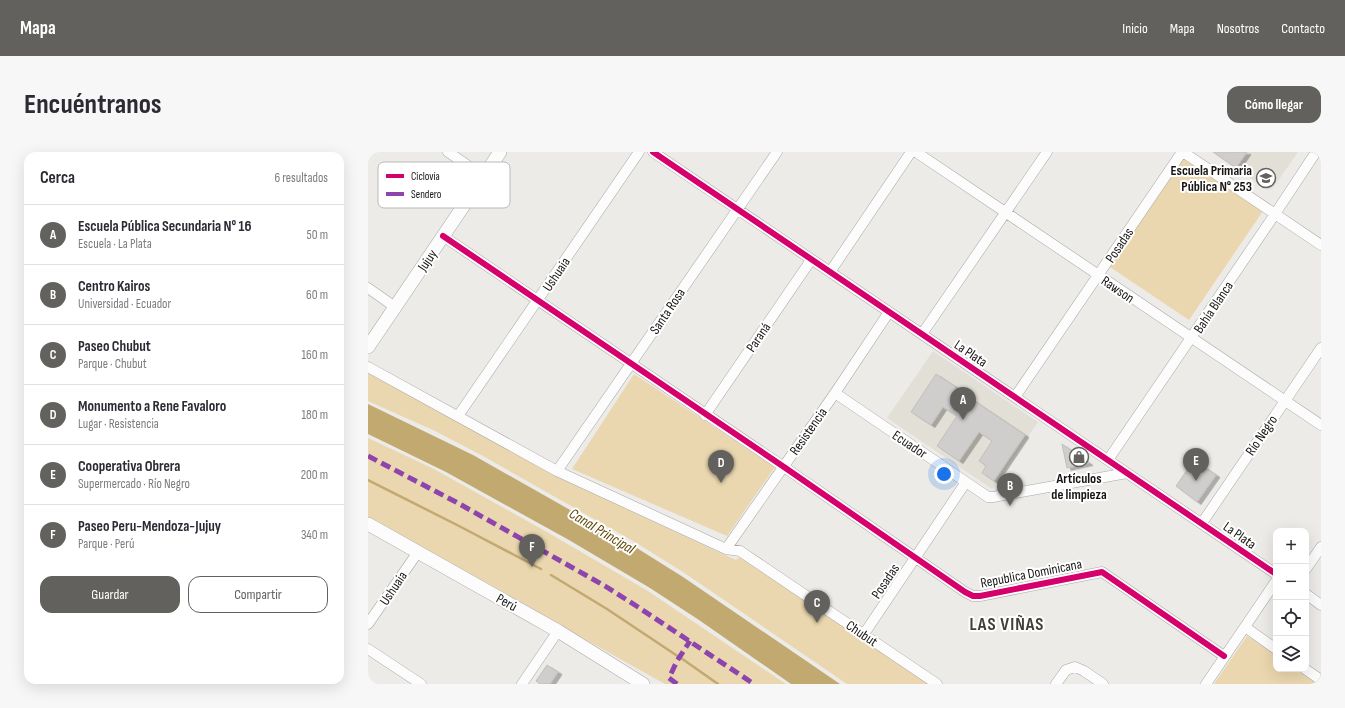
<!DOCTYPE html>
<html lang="es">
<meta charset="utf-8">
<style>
body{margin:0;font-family:"Sofia Sans Condensed",sans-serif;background:#f7f7f7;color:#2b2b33}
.controls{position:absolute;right:12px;bottom:12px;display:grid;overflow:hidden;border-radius:8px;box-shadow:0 4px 16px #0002}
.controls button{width:36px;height:36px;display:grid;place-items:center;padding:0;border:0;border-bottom:1px solid #e1e1e2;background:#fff;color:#2b2b33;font:20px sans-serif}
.you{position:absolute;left:576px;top:322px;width:14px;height:14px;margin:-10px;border:3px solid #fff;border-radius:50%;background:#1a73e8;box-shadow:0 0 0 6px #1a73e833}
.badge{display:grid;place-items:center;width:26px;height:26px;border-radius:50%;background:#62615e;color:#fff;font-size:13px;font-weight:700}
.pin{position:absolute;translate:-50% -33px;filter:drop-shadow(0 1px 2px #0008)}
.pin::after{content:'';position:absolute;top:21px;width:14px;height:12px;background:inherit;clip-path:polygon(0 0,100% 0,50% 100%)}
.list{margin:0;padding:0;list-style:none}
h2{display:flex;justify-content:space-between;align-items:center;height:52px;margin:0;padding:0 16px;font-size:17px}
h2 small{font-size:13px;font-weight:400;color:#7c7c81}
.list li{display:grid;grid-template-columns:26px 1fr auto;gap:12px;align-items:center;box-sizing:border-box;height:60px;padding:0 16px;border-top:1px solid #e1e1e2}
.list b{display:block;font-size:15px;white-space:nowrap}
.list p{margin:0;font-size:13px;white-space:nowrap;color:#7c7c81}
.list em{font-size:13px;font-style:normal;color:#7c7c81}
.actions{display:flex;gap:8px;padding:12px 16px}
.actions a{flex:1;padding:9px 0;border:1px solid #62615e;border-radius:12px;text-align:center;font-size:14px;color:#62615e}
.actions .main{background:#62615e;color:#fff}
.icon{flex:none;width:22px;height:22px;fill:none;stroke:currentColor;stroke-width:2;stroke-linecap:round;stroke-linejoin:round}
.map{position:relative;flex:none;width:953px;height:532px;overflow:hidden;border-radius:12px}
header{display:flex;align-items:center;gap:24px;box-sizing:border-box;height:56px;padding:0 20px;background:#62615e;color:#fff}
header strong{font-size:19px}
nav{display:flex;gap:22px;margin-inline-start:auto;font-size:14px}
.intro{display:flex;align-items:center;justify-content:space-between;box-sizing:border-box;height:96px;padding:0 24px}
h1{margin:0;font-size:28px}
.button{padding:10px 18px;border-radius:12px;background:#62615e;color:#fff;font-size:14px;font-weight:700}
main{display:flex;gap:24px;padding:0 24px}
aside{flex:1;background:#fff;border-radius:12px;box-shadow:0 4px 16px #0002}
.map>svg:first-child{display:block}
.built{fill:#e2dfd6}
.green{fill:#ead7af}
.water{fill:#c2a970}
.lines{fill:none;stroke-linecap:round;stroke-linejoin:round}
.stream{stroke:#c2a970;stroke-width:2.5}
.building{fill:#cfcecc;stroke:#c0bfbd;filter:url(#shadow)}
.minor-casing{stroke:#a9a8a5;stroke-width:11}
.major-casing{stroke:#a9a8a5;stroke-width:14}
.minor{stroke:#fcfcfc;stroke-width:10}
.major{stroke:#fcfcfc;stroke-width:13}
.quiet{stroke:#8e44ad;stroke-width:5;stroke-dasharray:10 5;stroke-linecap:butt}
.cycleway-casing{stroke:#fff;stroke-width:8}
.cycleway{stroke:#d6006c;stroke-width:6}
.labels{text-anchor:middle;stroke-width:4;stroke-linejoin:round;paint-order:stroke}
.poi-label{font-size:14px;font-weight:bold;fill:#171614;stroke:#fff;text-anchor:end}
.street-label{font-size:14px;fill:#171614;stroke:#fff}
.water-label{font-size:15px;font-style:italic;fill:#604806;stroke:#fff}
.district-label{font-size:18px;font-weight:bold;letter-spacing:1px;fill:#403e39;stroke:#fff}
.key{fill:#fff;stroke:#b9b9b8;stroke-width:1}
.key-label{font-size:11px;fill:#171614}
</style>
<header>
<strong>Mapa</strong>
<nav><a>Inicio</a><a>Mapa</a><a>Nosotros</a><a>Contacto</a></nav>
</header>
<div class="intro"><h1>Encuéntranos</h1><a class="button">Cómo llegar</a></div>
<main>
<aside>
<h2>Cerca<small>6 resultados</small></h2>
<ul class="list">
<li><span class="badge">A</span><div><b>Escuela Pública Secundaria N° 16</b><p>Escuela · La Plata</p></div><em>50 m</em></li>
<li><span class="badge">B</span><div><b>Centro Kairos</b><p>Universidad · Ecuador</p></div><em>60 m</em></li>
<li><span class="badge">C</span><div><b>Paseo Chubut</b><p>Parque · Chubut</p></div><em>160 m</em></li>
<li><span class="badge">D</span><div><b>Monumento a Rene Favaloro</b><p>Lugar · Resistencia</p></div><em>180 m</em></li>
<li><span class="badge">E</span><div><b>Cooperativa Obrera</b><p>Supermercado · Río Negro</p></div><em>200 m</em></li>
<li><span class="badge">F</span><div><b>Paseo Peru-Mendoza-Jujuy</b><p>Parque · Perú</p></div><em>340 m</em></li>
</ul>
<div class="actions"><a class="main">Guardar</a><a>Compartir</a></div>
</aside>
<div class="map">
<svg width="953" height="532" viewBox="0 0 953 532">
<defs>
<filter id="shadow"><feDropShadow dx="4" dy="2.5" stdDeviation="0" flood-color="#0004"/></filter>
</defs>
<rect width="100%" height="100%" fill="#ecebe8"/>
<path class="built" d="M879,0H930L905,36L900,38L868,16Z
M565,199L670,270L624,337L519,266Z"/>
<path class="green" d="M816,6L895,59L821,168L742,115Z
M0,220L186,323L368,408L373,404L561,532H479L315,420L270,392L115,304L67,279L0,249Z
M266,222L407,315L359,384L204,317Z
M0,286L66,317L179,380L280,439L418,532H297L166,459L164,456L0,365Z
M879,484L908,503V517H928L951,532H846Z"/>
<path class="water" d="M0,252L105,303L264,393L315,425L472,532H423L331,468L282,436L201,388L78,320L0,282Z"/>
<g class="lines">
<path class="stream" d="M0,328L91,374L173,417
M183,423L239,457L311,505
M313,506L350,532"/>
</g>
<path class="building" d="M845,0H879L868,16Z
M568,222L588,235L587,236L657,283L626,329L614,321L618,314L611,309L624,289L611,280L591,309L569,294L589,264L575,255L563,273L543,260Z
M694,292L721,311L699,316Z
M826,308L848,323L829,350L808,334Z
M179,513L190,520L182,532H172L168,529Z"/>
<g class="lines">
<g class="minor-casing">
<path id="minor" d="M80,0L115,24
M285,0L908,422
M548,0L953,273
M815,0L953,93
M75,84L416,315L597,440L605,444H612L734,420L856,504
M462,120L543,0
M0,136L27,155
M554,182L679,0
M0,215L189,319L358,397L372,399L569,532
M467,241L620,345H625L759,321
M647,245L814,0
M337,263L443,108
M90,264L271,0
M740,308L907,62L948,0
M189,319L409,0
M834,371L953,196
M358,397L467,241L521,160
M938,417L953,395
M938,442L953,453
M0,472L50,400
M877,475L908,497
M496,482L598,330
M0,497L53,532
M937,517L953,528
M154,532L190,479
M688,532L698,518L707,515L716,519L735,532
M838,532L908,429"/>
</g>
<g class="major-casing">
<path id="major" d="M0,195L132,0
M0,372L190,479L275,532"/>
</g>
<use href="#minor" class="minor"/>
<use href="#major" class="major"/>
<path class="quiet" d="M0,304L88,350L237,434L270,455L386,532
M309,532L301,526L309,509L322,489"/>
<g class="cycleway-casing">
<path id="cycleway" d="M285,0L908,422
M75,84L416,315L597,440L605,444H612L734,420L856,504"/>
</g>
<use href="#cycleway" class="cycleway"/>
</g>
<defs>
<g id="school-ring" transform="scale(1)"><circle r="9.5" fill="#fff" stroke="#62615e" stroke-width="1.5"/><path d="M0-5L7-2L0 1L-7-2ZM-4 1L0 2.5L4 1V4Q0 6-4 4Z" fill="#62615e"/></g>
<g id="shop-ring" transform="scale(1)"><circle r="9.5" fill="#fff" stroke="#62615e" stroke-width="1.5"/><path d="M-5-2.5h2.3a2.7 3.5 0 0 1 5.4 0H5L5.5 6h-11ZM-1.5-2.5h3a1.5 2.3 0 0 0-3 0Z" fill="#62615e"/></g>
</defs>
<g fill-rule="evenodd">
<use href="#school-ring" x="898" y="26"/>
<use href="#shop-ring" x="711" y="305"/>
</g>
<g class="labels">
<g class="poi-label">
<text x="884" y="23">Escuela Primaria<tspan x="884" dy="16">Pública N° 253</tspan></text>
<text x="711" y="331" text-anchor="middle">Artículos<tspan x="711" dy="16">de limpieza</tspan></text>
</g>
<g class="street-label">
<text transform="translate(751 93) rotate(-56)" y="5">Posadas</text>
<text transform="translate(59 108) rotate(-56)" y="5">Jujuy</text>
<text transform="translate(188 122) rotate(-56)" y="5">Ushuaia</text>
<text transform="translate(750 137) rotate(34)" y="5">Rawson</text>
<text transform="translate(845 155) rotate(-56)" y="5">Bahía Blanca</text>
<text transform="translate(299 159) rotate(-56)" y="5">Santa Rosa</text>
<text transform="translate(390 185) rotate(-56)" y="5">Paraná</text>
<text transform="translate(603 201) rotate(34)" y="5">La Plata</text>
<text transform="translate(440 279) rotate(-55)" y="5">Resistencia</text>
<text transform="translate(893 283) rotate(-56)" y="5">Río Negro</text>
<text transform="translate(542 292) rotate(34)" y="5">Ecuador</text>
<text transform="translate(872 383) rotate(35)" y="5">La Plata</text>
<text transform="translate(663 421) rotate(-11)" y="5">Republica Dominicana</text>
<text transform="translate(517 429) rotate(-56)" y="5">Posadas</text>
<text transform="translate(25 436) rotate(-56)" y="5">Ushuaia</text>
<text transform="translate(139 450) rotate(29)" y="5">Perú</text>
<text transform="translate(494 481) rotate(34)" y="5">Chubut</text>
</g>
<g class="water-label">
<text transform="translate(234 379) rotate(31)" y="5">Canal Principal</text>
</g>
<g class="district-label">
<text x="639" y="478">LAS VIÑAS</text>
</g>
</g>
<rect x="10" y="10" width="132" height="46" rx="6" class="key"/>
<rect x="18" y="22" width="18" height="4" fill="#d6006c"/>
<rect x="18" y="40" width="18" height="4" fill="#8e44ad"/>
<g class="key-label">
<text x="43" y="28">Ciclovía</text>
<text x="43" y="46">Sendero</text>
</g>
</svg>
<div class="controls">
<button>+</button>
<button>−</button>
<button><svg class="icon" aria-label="locate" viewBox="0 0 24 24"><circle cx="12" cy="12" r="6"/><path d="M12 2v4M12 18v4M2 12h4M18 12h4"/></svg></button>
<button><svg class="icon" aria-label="layers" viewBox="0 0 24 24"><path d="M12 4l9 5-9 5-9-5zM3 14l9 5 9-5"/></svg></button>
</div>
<div class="you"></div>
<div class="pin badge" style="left:595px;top:268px">A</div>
<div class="pin badge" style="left:642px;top:354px">B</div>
<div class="pin badge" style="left:449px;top:471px">C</div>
<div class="pin badge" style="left:353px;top:331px">D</div>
<div class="pin badge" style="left:828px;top:329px">E</div>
<div class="pin badge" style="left:164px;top:415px">F</div>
</div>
</main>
